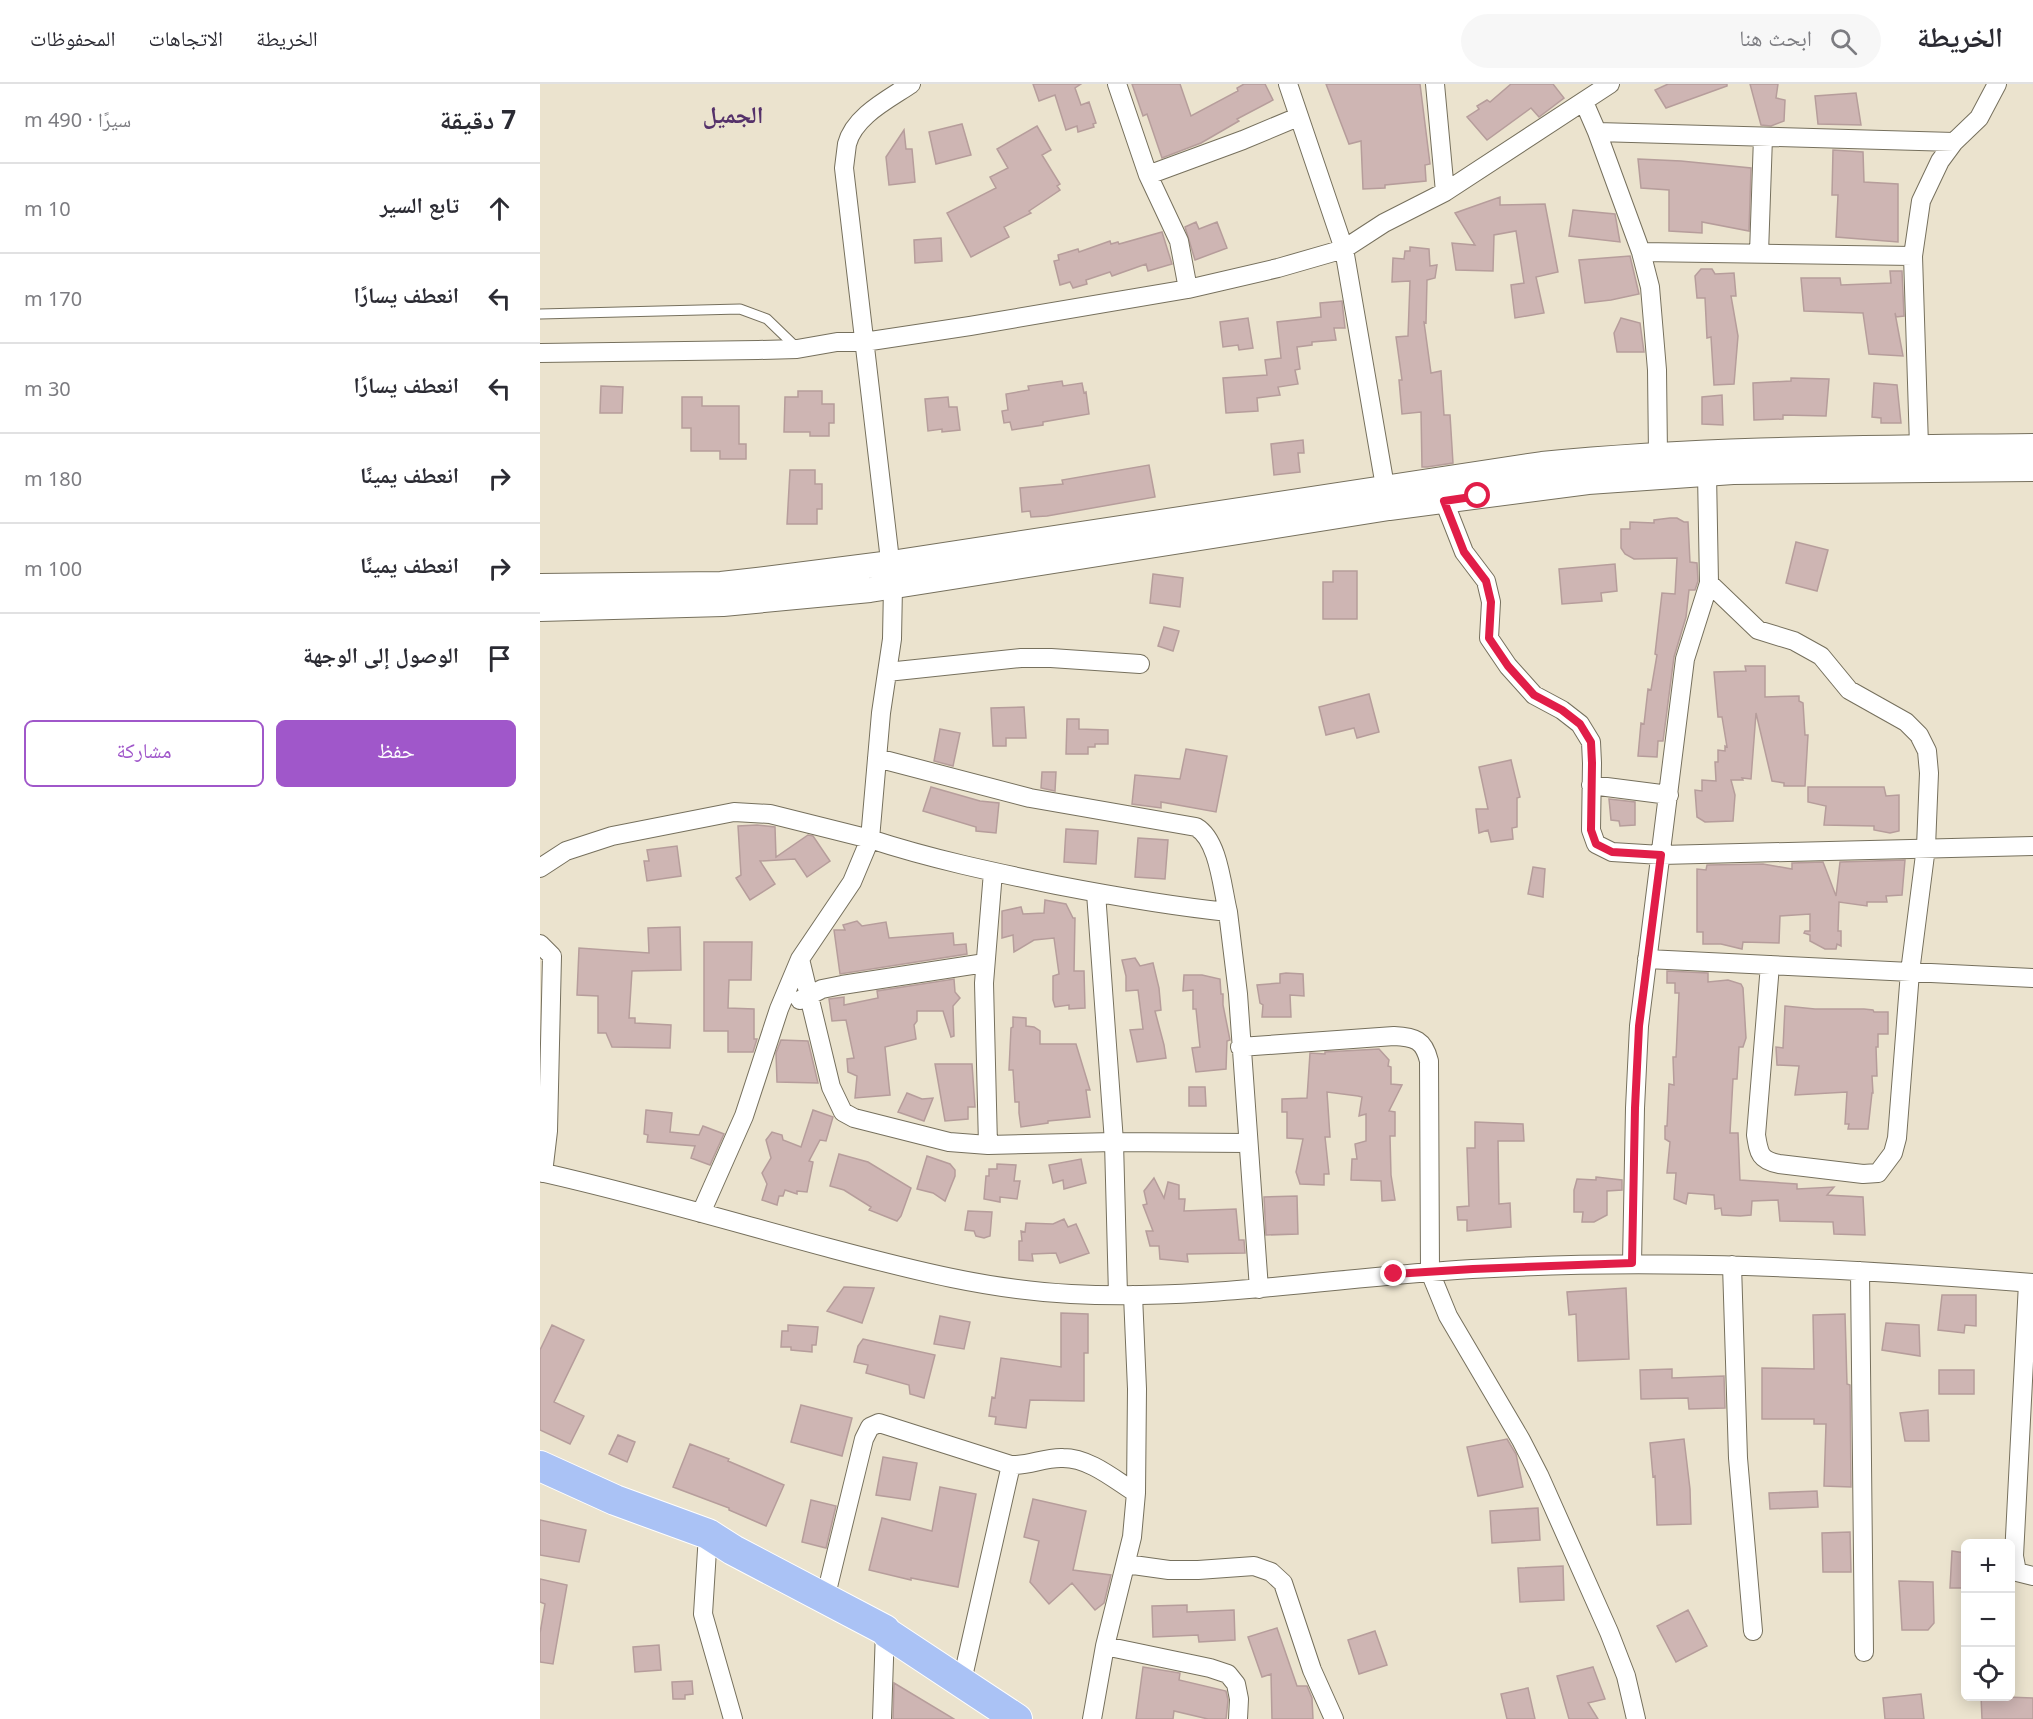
<!DOCTYPE html>
<html lang="ar">
<meta charset="utf-8">
<style>
body{margin:0;font-family:"Noto Sans","Noto Naskh Arabic",sans-serif;background:#f7f7f7;color:#2b2b33;direction:rtl}
.controls{position:absolute;right:18px;bottom:18px;display:grid;overflow:hidden;border-radius:9px;box-shadow:0 3px 15px #0003}
.controls button{width:54px;height:54px;display:grid;place-items:center;padding:0;border:0;border-bottom:2px solid #e1e1e2;background:#fff;color:#2b2b33;font:30px sans-serif}
.stop{position:absolute;width:18px;height:18px;margin:-14px;border:4px solid #e11d48;border-radius:50%;background:#fff}
.stop.end{background:#e11d48;border-color:#fff;box-shadow:0 2px 6px #0008}
.list{margin:0;padding:0;list-style:none}
h2{display:flex;justify-content:space-between;align-items:center;height:78px;margin:0;padding:0 24px;font-size:26px}
h2 small{font-size:20px;font-weight:400;color:#7c7c81}
.list li{display:grid;grid-template-columns:39px 1fr auto;gap:18px;align-items:center;box-sizing:border-box;height:90px;padding:0 24px;border-top:2px solid #e1e1e2}
.list b{display:block;font-size:22px;white-space:nowrap}
.list em{font-size:20px;font-style:normal;color:#7c7c81}
.actions{display:flex;gap:12px;padding:18px 24px}
.actions a{flex:1;padding:14px 0;border:2px solid #a057ca;border-radius:9px;text-align:center;font-size:21px;color:#a057ca}
.actions .main{background:#a057ca;color:#fff}
.icon{flex:none;width:33px;height:33px;fill:none;stroke:currentColor;stroke-width:2;stroke-linecap:round;stroke-linejoin:round}
.map{position:relative;flex:none;width:1493px;height:1635px;overflow:hidden;direction:ltr}
header{display:flex;align-items:center;gap:36px;box-sizing:border-box;height:84px;padding:0 30px;background:#fff;border-bottom:2px solid #e1e1e2}
header strong{font-size:28px}
nav{display:flex;gap:33px;margin-inline-start:auto;font-size:21px}
.search{width:420px;height:54px;background:#f7f7f7;display:flex;align-items:center;gap:15px;box-sizing:border-box;padding:0 21px;border-radius:33px;color:#7c7c81;font-size:22px}
main{display:flex}
aside{flex:1;background:#fff}
.map>svg:first-child{display:block}
.building{fill:#ceb5b3;stroke:#b69d9b;stroke-width:1.5}
.lines{fill:none;stroke-linecap:round;stroke-linejoin:round}
.service-casing{stroke:#76705d;stroke-width:11}
.minor-casing{stroke:#76705d;stroke-width:20}
.tertiary-casing{stroke:#76705d;stroke-width:26}
.primary-casing{stroke:#fff;stroke-width:32}
.service{stroke:#fff;stroke-width:9}
.minor{stroke:#fff;stroke-width:18}
.tertiary{stroke:#fff;stroke-width:24}
.primary{stroke:#aac2f5;stroke-width:30}
.route{stroke:#e11d48;stroke-width:8}
.labels{text-anchor:middle;stroke-width:6;stroke-linejoin:round;paint-order:stroke}
.district-label{font-size:24px;font-weight:bold;fill:#55316a;stroke:#ebe3ce}
</style>
<header>
<strong>الخريطة</strong>
<div class="search"><svg class="icon" aria-label="search" viewBox="0 0 24 24"><circle cx="10" cy="10" r="6"/><path d="M15 15l6 6"/></svg>ابحث هنا</div>
<nav><a>الخريطة</a><a>الاتجاهات</a><a>المحفوظات</a></nav>
</header>
<main>
<div class="map">
<svg width="1493" height="1635" viewBox="0 0 1493 1635">
<rect width="100%" height="100%" fill="#ebe3ce"/>
<path class="building" d="M493,0H541L535,4L541,21L549,18L556,39L553,40L554,43L538,48L537,42L526,46L515,11L499,17Z
M592,0H640L651,32L698,7L697,4L704,0H725L733,16L697,35L699,37L661,59L622,74L607,30L603,32Z
M786,0H880L890,80L885,81L886,97L845,101V104L823,105L821,57L809,60Z
M971,0H1013L1024,14L999,33L991,24L947,56L927,33L939,25L937,22L947,16L950,18Z
M1128,0H1187V2L1126,24L1115,6Z
M1210,0H1238L1236,14L1245,16L1244,37L1231,42L1221,41Z
M1316,9L1321,41L1278,40L1275,12Z
M422,40L431,71L396,80L389,48Z
M497,42L511,66L502,71L520,100L517,102L520,106L489,127L491,129L464,143L469,153L431,173L407,129L456,104L450,93L468,84L457,65Z
M364,46L366,65H372L375,98L349,101L346,73Z
M1293,66L1323,68L1324,98L1358,100V158L1296,153L1298,111H1292Z
M1098,75L1141,77L1211,84L1209,147L1162,138V149L1129,147V106L1101,104Z
M960,113V121L1005,120L1018,188L996,193L1004,229L975,234L971,201L984,199L976,147L954,151L953,187L916,186L912,159L935,161L915,129Z
M1033,126L1075,130L1080,158L1029,152Z
M656,138L659,145L677,138L687,164L655,176L645,143Z
M622,148L632,180L608,187L606,180L572,192L570,188L546,196L547,200L533,204L530,198L520,201L514,177L519,176L518,171L538,165L539,168L570,157L571,160L578,158L579,160Z
M401,154L402,177L375,179L374,156Z
M870,163L889,165L890,182L897,181L895,194L887,196L886,239L884,238L891,289L901,287L904,331H910L913,379L887,383H882L881,328L862,330L859,296H862L856,253L868,252L870,197L852,198L853,174L864,175L865,167H870Z
M1090,172L1099,210L1071,216L1045,219L1039,176Z
M1161,185H1172L1175,190L1194,189L1196,212H1191L1198,252L1194,300L1174,301L1171,253L1167,254L1165,214H1157L1155,192Z
M1350,187H1362L1364,232L1356,233L1355,229L1363,272L1329,270L1323,229L1264,227L1261,194H1300L1301,201L1351,199Z
M802,217L805,244H794L796,256L772,258V261L757,263L760,285L755,286L758,300L738,303L740,311L717,314L718,327L686,329L683,294L727,291L725,276L741,274L737,238L781,233L780,219Z
M708,234L713,264L699,266L698,261L683,263L680,238Z
M1081,234L1100,239L1104,268H1077L1074,249Z
M1251,294L1289,295L1286,332L1243,331V335L1214,336L1213,299L1251,297Z
M522,297L523,302L542,299L544,309L546,308L549,330L503,338V341L472,346L470,338L464,339L462,327L468,326L466,310L489,306L488,302Z
M1334,299L1357,301L1361,339H1341V334L1332,333Z
M61,302L83,303L82,329H60Z
M258,307H282V320H294V339H289V352H270V348H244L245,313H258Z
M1182,311L1183,341L1162,340V313Z
M142,313H162V322H199V360H206V375H180V367H151V344H142Z
M408,313L409,323H417L420,346L402,348V345L388,347L385,315Z
M763,356L764,369H758L760,388L734,391L731,360Z
M609,381L615,413L507,432L491,433L490,427L482,428L480,404L523,400L522,396Z
M250,386H275V400H282V425H277V440H247Z
M1130,434H1137L1144,438H1148L1150,478L1157,479L1158,497L1155,506H1149L1146,533L1134,573L1123,657H1118L1117,673L1098,672L1101,639L1104,640L1108,605L1111,606L1117,571L1115,570L1122,509L1135,510L1137,474L1094,475L1085,470L1081,464V445H1090V438L1114,439V436Z
M1256,458L1288,466L1277,507L1246,499Z
M1075,480L1077,507L1061,509L1062,517L1022,520L1019,485Z
M793,487H817V535H783V498H793Z
M613,490L643,494L640,523L610,519Z
M624,543L639,547L633,567L618,562Z
M1205,582H1225V613L1259,612V617L1263,619L1265,651H1268L1265,702H1244V699L1232,697L1216,629L1211,695L1202,694L1203,696H1191L1195,711L1193,737L1165,738L1157,733L1155,706L1162,707V696L1176,697L1175,678H1178V666L1185,667V662L1187,663L1182,633H1178L1174,588L1206,587Z
M829,610L839,648L817,654L814,644L786,651L779,623Z
M484,623L486,654H466V662H453L451,624Z
M527,635H539V645L568,646V660H555V663H548V670H526Z
M400,645L420,649L413,682L394,677Z
M646,665L687,672L676,728L621,718V724L592,720L595,691L640,695Z
M971,676L980,713L977,714V743L972,744L973,755L951,758L948,746L939,749L936,725H948L939,683Z
M502,688H516L515,707L501,704Z
M391,703L440,717L459,719L456,749L436,747V743L383,727Z
M1268,703H1344L1346,712L1359,711V747L1350,749L1334,746V742L1284,741L1286,722L1268,718Z
M1069,715L1095,718V741L1080,742L1079,737L1071,736Z
M217,741L235,743L236,773L268,751L273,752L290,777L267,793L255,775L220,777L235,800L210,816L196,794L201,791L198,742Z
M526,745L558,747L556,780L524,778Z
M598,754L628,756L625,795L595,793Z
M137,762L141,792L107,797L104,777H109L107,766Z
M1365,776L1362,811L1346,812L1347,818H1327V822L1299,818L1298,847H1301V862L1297,860L1296,865H1285L1270,857V851L1264,849L1265,847H1270V830L1240,832L1239,859L1203,858L1202,865L1181,860H1163V848H1157V785L1166,786L1167,781L1223,780L1252,785V779L1283,778L1296,812L1300,778Z
M993,783L1005,785L1003,813L988,810Z
M505,816L526,820L533,834H535L534,887H544L545,924L529,925V921L515,923L513,916V892L519,890L514,854L494,856L474,868L473,851L462,854V827L481,823L483,830L504,829Z
M317,837L322,842L346,838L349,854L413,849L414,861L426,860L427,870L300,890L294,846H305L303,841Z
M140,843L141,886L92,887L89,934H95V939L131,941L130,964L72,963L66,949H58V912L37,911L39,864L109,869L108,844Z
M164,858H212L211,896H189L188,924L214,925V955H217L213,968H188V947H164Z
M595,874L600,882L613,879L619,904L621,926L615,927L624,961L626,974L597,978L590,946L603,945L598,906L586,907V892L582,876Z
M1127,887L1168,889V898L1188,896L1201,900L1203,904L1206,954L1203,963H1199L1197,995H1193L1190,1049H1198L1200,1096L1257,1100V1105L1294,1103L1287,1111L1323,1113L1325,1151L1294,1150L1293,1138L1240,1137L1238,1116L1212,1117L1211,1131L1200,1132L1182,1131L1181,1124L1175,1125L1174,1111L1148,1109L1146,1120L1134,1115L1136,1089H1127L1130,1058L1125,1055V1042H1127L1129,1000L1134,1001L1133,973H1136L1139,909H1135V899H1127Z
M746,889L763,890L764,912L750,911L751,933H722L723,921L720,919L717,901L740,899V890Z
M644,891H662L680,895L681,910H683V921L690,956L687,957L686,985L656,988L652,964L660,963L656,925H653V906L643,907Z
M414,895L415,908L420,914L413,922L414,952L411,953L403,927H377V937L374,941L376,955L345,963L350,1011L315,1014L317,992L308,988L307,975L314,974L306,936L292,937L289,915L304,913V921L338,914L337,907Z
M1245,922L1275,925H1324L1333,926L1334,928H1348V950H1338V963H1336L1337,992H1332L1333,1009H1332L1328,1045H1308L1309,1040H1305L1307,1008L1255,1011L1259,982L1237,981L1236,963L1243,964Z
M473,933L486,934V942L494,943L500,947V960H536L550,1006H546L550,1033L508,1037V1039L481,1043L479,1029V1018H475L473,986H469L471,944L473,943Z
M241,956L268,957L278,999L237,998L236,969Z
M839,965L849,976L848,982L851,983V1000L862,1001L849,1027L855,1028V1052H850L851,1091L855,1116L842,1117L841,1097L811,1096L812,1075H817L815,1060L826,1057V1030L819,1032L822,1013L818,1012L787,1008L790,1053H785L789,1090H784V1101L760,1100L756,1088L763,1055L747,1054V1028H742V1015L767,1014L770,969L785,970V968Z
M395,980H432L435,1023H428V1035L405,1037Z
M649,1003H665L666,1022H649Z
M367,1009L382,1015L393,1014L384,1037L358,1028Z
M106,1026L132,1029L130,1048L159,1051L163,1042L184,1050L170,1081L151,1074L155,1062L107,1058L108,1051L104,1050Z
M273,1026L293,1033L286,1057L280,1056L269,1077L273,1078L267,1108L257,1107V1110L245,1106L243,1112H239L237,1121L222,1116L227,1100L222,1089L231,1074L226,1056L232,1048L242,1051L243,1056L261,1063Z
M935,1038L983,1040L984,1057H958L959,1120L970,1119L971,1143L927,1147V1136H918L917,1123L929,1122L927,1064H935Z
M299,1070L328,1078L371,1104L361,1132L357,1137L329,1126L331,1123L304,1106L290,1102Z
M387,1072L410,1080L415,1086V1092L405,1117L393,1109L377,1105Z
M541,1075L546,1099L524,1105L523,1096L513,1099L509,1081Z
M457,1080L476,1081L474,1097H480L477,1115L460,1113V1118L444,1115L446,1092H449V1085H457Z
M1056,1093L1082,1096V1106L1067,1107V1131L1054,1138H1042L1043,1128H1034V1106L1037,1095L1056,1096Z
M614,1094L624,1114L628,1098L639,1101V1115H645L644,1127L696,1125L699,1156H704L705,1169L647,1170L648,1178L620,1175L619,1162H610L606,1147H613L603,1121L607,1120L604,1107Z
M757,1112L758,1150L726,1151L724,1113Z
M428,1127L452,1128L450,1152L444,1154L436,1152L434,1147L425,1146Z
M524,1135L528,1143L536,1140L549,1169L520,1179L516,1169L492,1170L493,1177L479,1176V1157H482L481,1147L485,1148L486,1139L513,1140Z
M304,1203L334,1204L322,1239L287,1227Z
M1086,1204L1089,1275L1038,1277L1036,1230L1029,1231L1027,1208Z
M1402,1211H1436V1242L1425,1241L1424,1249L1398,1246Z
M521,1229L548,1230V1269H544V1317L490,1316L486,1344L455,1340L456,1333L449,1332L452,1313L455,1314L461,1274L521,1283Z
M1305,1230L1307,1300L1310,1301L1311,1403L1284,1402L1286,1340H1274V1335H1222V1284L1274,1285L1273,1231Z
M400,1232L430,1238L424,1265L394,1260Z
M1346,1239L1379,1241L1380,1272L1342,1266Z
M12,1241L44,1256L14,1318L44,1332L30,1360L0,1346V1266Z
M248,1241L278,1243L276,1261H272V1268L251,1266V1263H241L242,1247H248Z
M323,1255L395,1271L384,1314L370,1310L369,1301L326,1289L328,1281L314,1278L318,1262Z
M1132,1285V1294L1184,1292L1185,1324L1149,1325L1148,1314L1101,1315L1100,1286Z
M1399,1286H1434V1310H1399Z
M261,1321L312,1334L302,1372L251,1358Z
M1388,1326L1389,1357H1365L1360,1329Z
M78,1351L95,1358L87,1378L69,1370Z
M967,1355L976,1370L983,1403L938,1412L927,1363Z
M1144,1355L1150,1405L1151,1440L1117,1441L1115,1392L1113,1393L1110,1359Z
M150,1360L189,1375L188,1377L244,1401L226,1442L189,1426V1424L133,1403Z
M343,1373L377,1379L370,1416L336,1411Z
M400,1403L436,1410L418,1503L371,1494V1496L329,1486L342,1434L392,1447Z
M1277,1407L1278,1423L1230,1425L1229,1409Z
M493,1415L546,1427L533,1486L571,1491L564,1519L555,1526L532,1499L509,1520L490,1498L499,1457L484,1453Z
M271,1416L296,1422L286,1464L262,1458Z
M998,1424L1000,1456L952,1459L950,1427Z
M0,1436L46,1446L39,1478L0,1471Z
M1310,1448L1311,1488H1283L1282,1449Z
M1412,1467L1425,1469V1504H1410Z
M1023,1482L1024,1516L980,1518L978,1484Z
M0,1495L27,1501L13,1580L0,1578V1549L5,1520L0,1518Z
M1359,1497L1393,1498L1394,1539L1388,1546H1362Z
M647,1521V1528L694,1526L695,1556L659,1558L658,1551L613,1553L612,1522Z
M1148,1526L1167,1562L1136,1578L1117,1542Z
M737,1544L757,1602H767L772,1614L773,1635H732L731,1590L722,1593L708,1553Z
M835,1547L847,1581L819,1590L808,1556Z
M119,1561L121,1586L95,1588L93,1563Z
M603,1583L640,1589L639,1596L686,1607L688,1616L686,1635H668L634,1627L633,1635H596Z
M1053,1583L1065,1615L1048,1619L1058,1635H1029L1017,1592Z
M152,1597L153,1610L145,1611V1615H133L132,1598Z
M354,1599L414,1635H353Z
M988,1604L995,1635H967L961,1610Z
M1381,1610L1384,1635H1345L1343,1614Z
M1441,1612L1493,1614V1635H1442Z"/>
<g class="lines">
<g class="service-casing">
<path id="service" d="M0,230L200,225L227,235L257,264"/>
</g>
<g class="minor-casing">
<path id="minor" d="M371,0C349,15 314,32 307,60C306,68 305,76 304,84L353,502L352,555L341,629L330,755C391,775 453,788 516,801C573,812 630,822 688,828L698,910L719,1205
M577,0L608,91L639,157L648,205
M748,0L804,165L847,414
M895,0L905,108
M1044,18L1057,48L1101,168L1110,203L1117,286L1118,371
M1057,48L1414,58
M608,91L703,56L758,33
M1101,168L1373,172
M1219,169L1223,53
M0,269L218,266L257,265L297,258H324L430,242L648,205L738,184L804,165L844,139L905,108L1070,0
M1379,362L1373,172L1381,117L1400,77L1414,58L1439,34L1457,0
M904,417L924,468L946,497L951,518L949,554L968,582L994,611L1022,626L1040,640L1051,658L1052,679L1051,746L1056,760L1072,768L1121,771L1493,762
M1169,499L1218,546L1254,557L1281,572L1309,606L1366,638L1379,651L1387,667L1389,689L1386,763L1370,888L1357,1054L1353,1069L1338,1089L1323,1090L1239,1080C1220,1076 1219,1070 1216,1051L1230,881
M347,588L481,574H511L600,580
M337,674L490,714L656,743C679,756 682,804 688,828
M1051,701L1129,711
M0,784L26,767L72,752L194,728L230,730L330,755L312,798L260,875L239,925L204,1032L161,1129
M556,809L574,1058L578,1211
M0,860L12,872L8,1047L3,1089
M260,875L291,1003L303,1028L314,1034L409,1058L448,1061L574,1058L707,1059
M1107,875L1493,894
M260,916L282,905L302,901L445,879
M700,963L854,952C875,953 884,956 889,977L890,1188L908,1232L981,1356L999,1391L1069,1548L1086,1592L1096,1635
M448,1061L444,899L453,788
M0,1088C99,1110 196,1139 293,1165C372,1186 450,1206 531,1210C666,1217 799,1193 932,1185C1120,1174 1306,1184 1493,1199
M1092,1179L1095,1024L1099,942L1145,575L1169,499L1167,389
M1192,1181L1198,1374L1213,1547
M1320,1187L1324,1568
M1488,1199L1474,1472L1477,1488L1493,1492
M168,1450L163,1530L193,1635
M586,1480L629,1486H658L714,1482L731,1488L743,1499L772,1586L794,1635
M285,1515L324,1355L330,1343L339,1339L471,1381C489,1382 505,1373 523,1374C550,1374 575,1396 596,1409
M565,1562L670,1584L688,1590L696,1600L699,1615L698,1635
M422,1597L471,1381
M342,1635L345,1546
M552,1635L565,1562L592,1453L596,1409L597,1305L593,1211"/>
</g>
<g class="tertiary-casing">
<path id="tertiary" d="M0,502L181,500L217,496L351,479L1002,380C1166,364 1329,364 1493,362
M0,525L183,520L330,506L849,424L1048,398L1193,388L1493,385"/>
</g>
<g class="primary-casing">
<path id="primary" d="M0,1382L75,1416L168,1450L193,1466L345,1546L347,1549L477,1635"/>
</g>
<use href="#service" class="service"/>
<use href="#minor" class="minor"/>
<use href="#tertiary" class="tertiary"/>
<use href="#primary" class="primary"/>
</g>
<g class="lines">
<path class="route" d="M854,1190L933,1185L1092,1179L1095,1024L1099,942L1121,771L1072,768L1056,760L1051,746L1052,679L1051,658L1040,640L1022,626L994,611L968,582L949,554L951,518L946,497L924,468L904,417L938,412"/>
</g>
<g class="labels">
<g class="district-label">
<text x="193" y="39">الجميل</text>
</g>
</g>
</svg>
<div class="controls">
<button>+</button>
<button>−</button>
<button><svg class="icon" aria-label="locate" viewBox="0 0 24 24"><circle cx="12" cy="12" r="6"/><path d="M12 2v4M12 18v4M2 12h4M18 12h4"/></svg></button>
</div>
<div class="stop" style="left:938px;top:412px"></div>
<div class="stop end" style="left:854px;top:1190px"></div>
</div>
<aside>
<h2>7 دقيقة<small>سيرًا · 490 m</small></h2>
<ul class="list">
<li><svg class="icon" aria-label="ahead" viewBox="0 0 24 24"><path d="M12 20V5M6 11l6-6 6 6"/></svg><div><b>تابع السير</b></div><em>10 m</em></li>
<li><svg class="icon" aria-label="left" viewBox="0 0 24 24"><path d="M17 20v-9H6M10 6l-5 5 5 5"/></svg><div><b>انعطف يسارًا</b></div><em>170 m</em></li>
<li><svg class="icon" aria-label="left" viewBox="0 0 24 24"><path d="M17 20v-9H6M10 6l-5 5 5 5"/></svg><div><b>انعطف يسارًا</b></div><em>30 m</em></li>
<li><svg class="icon" aria-label="right" viewBox="0 0 24 24"><path d="M7 20v-9h11M14 6l5 5-5 5"/></svg><div><b>انعطف يمينًا</b></div><em>180 m</em></li>
<li><svg class="icon" aria-label="right" viewBox="0 0 24 24"><path d="M7 20v-9h11M14 6l5 5-5 5"/></svg><div><b>انعطف يمينًا</b></div><em>100 m</em></li>
<li><svg class="icon" aria-label="arrive" viewBox="0 0 24 24"><path d="M6 21V4h12l-3 4 3 4H6"/></svg><div><b>الوصول إلى الوجهة</b></div></li>
</ul>
<div class="actions"><a class="main">حفظ</a><a>مشاركة</a></div>
</aside>
</main>
